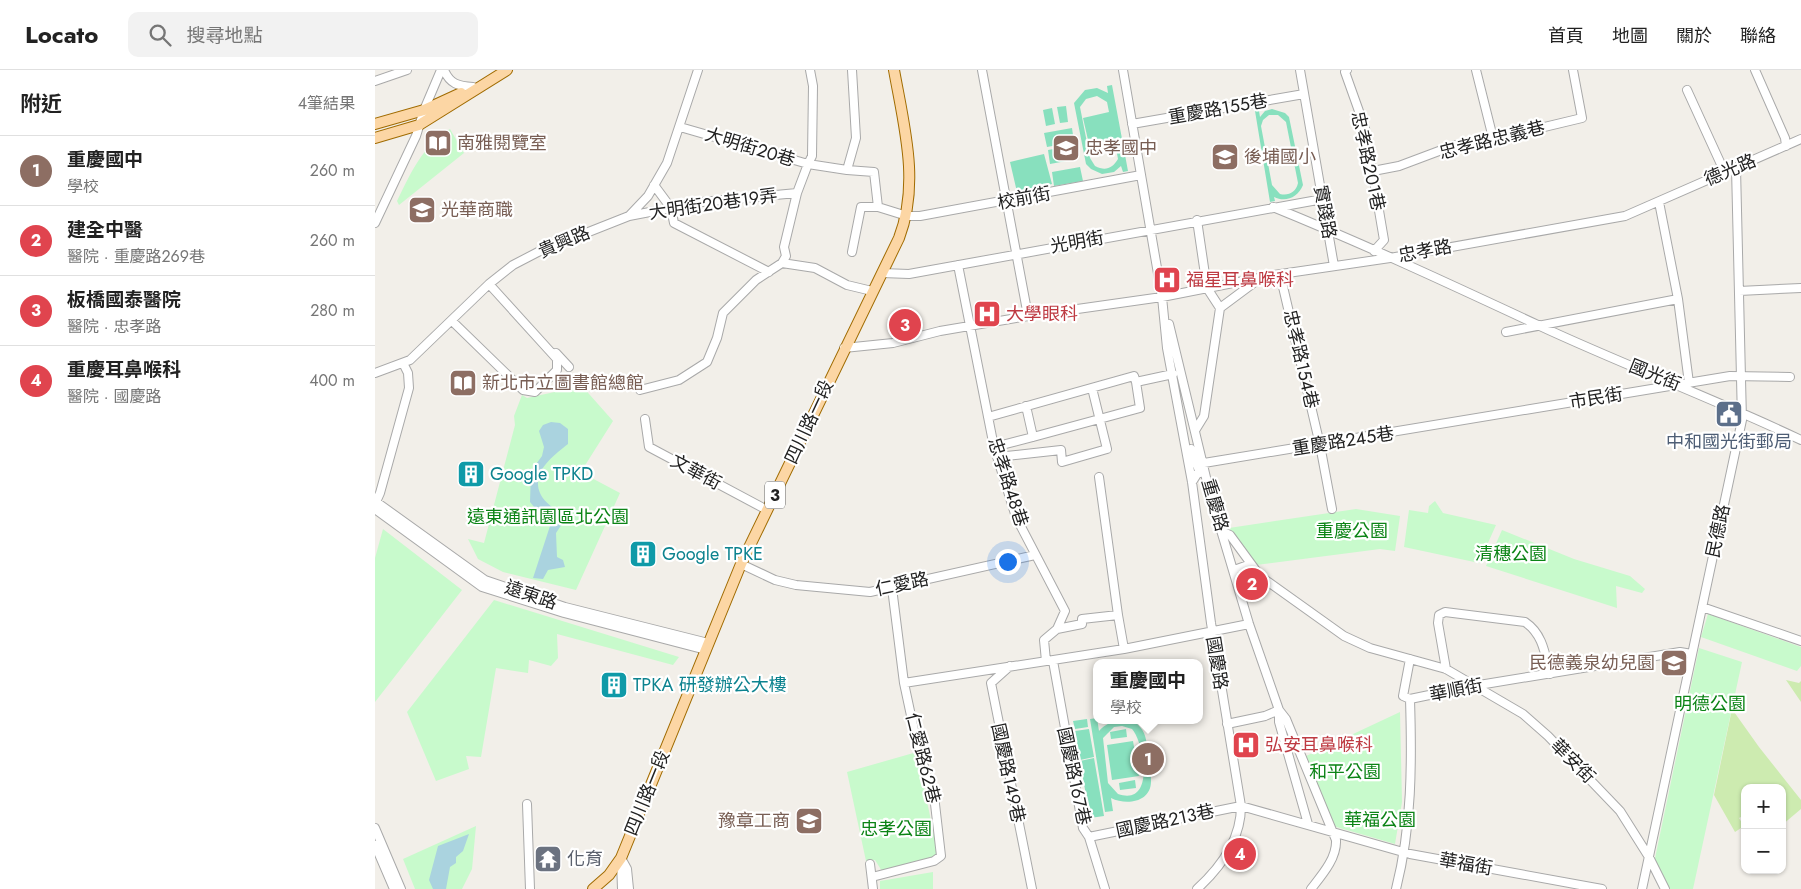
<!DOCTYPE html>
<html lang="zh-TW">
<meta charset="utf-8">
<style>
body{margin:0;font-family:Jost,"Noto Sans TC",sans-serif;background:#f2f2f2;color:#222}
.controls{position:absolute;right:15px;bottom:15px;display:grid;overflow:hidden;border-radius:10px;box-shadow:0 1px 4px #0004}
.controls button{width:45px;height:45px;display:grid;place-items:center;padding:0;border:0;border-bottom:1px solid #e0e0e0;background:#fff;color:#222;font:25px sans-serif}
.you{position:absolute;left:632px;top:491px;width:18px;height:18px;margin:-12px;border:4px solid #fff;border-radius:50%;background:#1a73e8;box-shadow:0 0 0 8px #1a73e833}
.badge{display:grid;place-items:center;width:32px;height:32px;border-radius:50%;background:#111827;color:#fff;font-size:16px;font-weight:700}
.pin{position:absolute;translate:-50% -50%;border:2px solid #fff;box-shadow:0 1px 5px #0006}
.popup{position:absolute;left:718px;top:589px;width:110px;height:65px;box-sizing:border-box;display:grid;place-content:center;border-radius:10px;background:#fff;filter:drop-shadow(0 1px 4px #0005);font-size:16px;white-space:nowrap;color:#767676}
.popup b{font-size:19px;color:#222}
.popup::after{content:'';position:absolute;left:50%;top:100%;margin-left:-10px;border:10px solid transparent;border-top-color:#fff}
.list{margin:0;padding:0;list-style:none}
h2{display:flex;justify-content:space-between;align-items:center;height:65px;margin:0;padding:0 20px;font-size:21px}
h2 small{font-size:16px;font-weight:400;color:#767676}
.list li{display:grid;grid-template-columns:32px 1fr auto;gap:15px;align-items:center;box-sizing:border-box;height:70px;padding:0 20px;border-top:1px solid #e0e0e0}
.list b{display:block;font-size:19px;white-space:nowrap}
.list p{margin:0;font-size:16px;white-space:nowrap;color:#767676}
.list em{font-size:16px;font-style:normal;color:#767676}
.icon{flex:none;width:28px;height:28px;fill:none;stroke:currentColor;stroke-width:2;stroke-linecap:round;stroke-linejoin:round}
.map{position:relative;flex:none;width:1426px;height:819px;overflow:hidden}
header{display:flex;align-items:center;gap:30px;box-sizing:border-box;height:70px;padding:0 25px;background:#fff;border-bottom:1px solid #e0e0e0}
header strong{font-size:24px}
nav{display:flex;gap:28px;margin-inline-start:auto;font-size:18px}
.search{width:350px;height:45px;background:#f2f2f2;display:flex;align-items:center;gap:12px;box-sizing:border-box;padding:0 18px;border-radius:10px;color:#767676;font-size:19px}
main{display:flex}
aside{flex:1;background:#fff}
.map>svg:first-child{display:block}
.grass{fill:#cdebb0}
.park{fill:#c8facc}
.pitch{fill:#88e0be;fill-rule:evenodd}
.water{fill:#aad3df}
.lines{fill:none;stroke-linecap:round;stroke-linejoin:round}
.minor-casing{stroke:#a9a9a9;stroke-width:10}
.major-casing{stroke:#a06b00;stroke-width:12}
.minor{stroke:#fff;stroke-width:8}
.major{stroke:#fcd6a4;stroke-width:10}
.labels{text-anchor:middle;stroke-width:4.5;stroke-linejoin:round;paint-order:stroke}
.shield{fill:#fff;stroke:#646464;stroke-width:1}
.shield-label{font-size:16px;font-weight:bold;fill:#222}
.street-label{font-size:18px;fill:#222;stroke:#fff}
.education-label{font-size:18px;fill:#785e54;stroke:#fff;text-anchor:start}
.health-label{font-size:18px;fill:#be3a42;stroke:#fff;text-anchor:start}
.service-label{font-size:18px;fill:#4e5e75;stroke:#fff}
.culture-label{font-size:18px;fill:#0d838f;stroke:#fff;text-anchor:start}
.park-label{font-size:18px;fill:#0c8416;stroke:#fff}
.worship-label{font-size:18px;fill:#5b616d;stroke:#fff;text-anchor:start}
</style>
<header>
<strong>Locato</strong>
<div class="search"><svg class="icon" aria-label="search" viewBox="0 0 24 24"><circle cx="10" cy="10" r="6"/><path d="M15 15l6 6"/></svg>搜尋地點</div>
<nav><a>首頁</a><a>地圖</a><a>關於</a><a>聯絡</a></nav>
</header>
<main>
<aside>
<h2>附近<small>4筆結果</small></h2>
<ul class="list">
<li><span class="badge" style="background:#8d6e63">1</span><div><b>重慶國中</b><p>學校</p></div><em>260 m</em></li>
<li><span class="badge" style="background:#e0444e">2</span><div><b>建全中醫</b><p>醫院 · 重慶路269巷</p></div><em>260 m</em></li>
<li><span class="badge" style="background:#e0444e">3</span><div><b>板橋國泰醫院</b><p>醫院 · 忠孝路</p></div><em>280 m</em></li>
<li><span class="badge" style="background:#e0444e">4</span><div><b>重慶耳鼻喉科</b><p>醫院 · 國慶路</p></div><em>400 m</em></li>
</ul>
</aside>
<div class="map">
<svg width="1426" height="819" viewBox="0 0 1426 819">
<rect width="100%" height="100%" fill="#f2efe9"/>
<path class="grass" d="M1411,610L1424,613L1426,611V632Z
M1357,639L1384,677L1426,730V739L1407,755V718H1370V745L1364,748L1369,756L1360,762L1339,725Z"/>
<path class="park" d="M75,59L89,83L24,135L22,131C37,101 46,78 75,59Z
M207,316L238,351L209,397L211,405L245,423L201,520L128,502L103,489L93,469L109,473L140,355L139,346L147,325L152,328Z
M1060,431L1068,443L1121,455L1104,493L1029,477L1034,440L1053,443L1054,436Z
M981,439L1025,446L1020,481L1005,479L881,495L854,458Z
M8,459L87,520L0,632V488Z
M1127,460L1199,489L1255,506L1270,519L1267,523L1241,516L1242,538L1111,496Z
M119,530L304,587L298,595L182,564L183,588L176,596L154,590L153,603L121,598L106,687L91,686L94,699L61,711L32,642Z
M1333,544L1426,577V596L1422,601L1326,567Z
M1324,578L1367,592L1318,819H1294L1279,793Z
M1025,642L1027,732L1020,774L958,756L929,687Z
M542,682L563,785L559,794L510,806L500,790L491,791L472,702Z
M101,756L97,799L87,819H40L28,789Z
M558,802V819H505V811Z"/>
<path class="pitch" d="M737,15L753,101L748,102L746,96L739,102L727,104L716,99L711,94L699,33L710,20L722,18L733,23L732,16ZM722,26L732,32L734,42L708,48L716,83L741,78L737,57L743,89C737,99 730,101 720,96L715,88L705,37L711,29Z
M691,36L693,52L685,53L682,37Z
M677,38L680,54L671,56L668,40Z
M897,39L910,43L914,47L928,115C923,127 911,133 899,127L900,131L895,132L880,41H884L885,47L890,41ZM894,45H903L911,52L923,113C921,122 914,126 905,124L897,115L886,56L888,50Z
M697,58L699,72L672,77L669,63Z
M700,75L702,89L675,94L673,80Z
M669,84L677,114L642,122L635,92Z
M705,97L708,111L679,116L677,102Z
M722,648L724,661C734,650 754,644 765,657C772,664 772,677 773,686C774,694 776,702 776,710C777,732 752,736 736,728L738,741L730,742L715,649ZM747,656L757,659C769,672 781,737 743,724L733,713L728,668L739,657Z
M712,649L713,657L700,659L698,651Z
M714,659L719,687L705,690L700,661Z
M751,659L752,667L736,669L735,662Z
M758,671L764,706L737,710L732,675Z
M719,688L729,746L715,748L705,691Z
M760,710L761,718L745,720L744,713Z"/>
<path class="water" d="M176,352L185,353L193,359V374C179,385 156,402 165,423C169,433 180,438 187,446V454L181,463L182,487L188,490L190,497L173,500L168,509L158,508L175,456L155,432L156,401L167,386L169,377L164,361L168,355Z
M94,764L88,781L81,787V793L75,797L71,819H58L54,810L63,776Z"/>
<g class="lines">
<g class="minor-casing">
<path id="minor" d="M69,0C75,14 83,16 98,17
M435,0L438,16L437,86L433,94L472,100L481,68L477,0
M607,0L653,246
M748,0L787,227L792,278L817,412L836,553L866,736C866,769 845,798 822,819
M925,0L959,196
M972,0L970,2L990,58L1009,170L999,181
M1101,0L1118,68
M1380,0L1410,68L1411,76
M0,11L32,0
M1312,20L1350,103
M757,54L929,24
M472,100L499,102L503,137L532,146H545L766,105
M998,101L1024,96L1080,75L1086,77L1207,48L1198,0
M279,115L296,138L299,153L394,202
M1284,132L1303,229
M898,137C989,174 1077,215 1165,256C1251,296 1340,329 1426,370
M254,146L327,132L422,123
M822,150L832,218L845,238
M0,153L41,66L49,40L66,0
M477,182L486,137H503
M407,193L440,198L472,215L497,221
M583,195L619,377L641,447L690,541L682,559
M507,203L534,204L948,129
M905,204L945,375L957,439
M1364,221L1426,218
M77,251L148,320L160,322L182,300V289L114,214
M794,254L834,420L874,554L904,640V652L933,754
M1131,262L1303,229L1314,313
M469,278L518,273L565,261L653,246L787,227L899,205L1015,188L1250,146L1426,69
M181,283L194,297
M0,303L35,290L114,214L138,195L163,182L254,146L273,126L292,93L323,0
M265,320L304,310L332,292L342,268L348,243L381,210L407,193L411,186L409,177L422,123L433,94L305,57
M651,336L658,367L765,338L761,312
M613,347L759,306L761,312L798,304
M270,349L274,377L392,440
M821,359L829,346L845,238L884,209
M619,377L658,367
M816,379L825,403
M622,387L686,380L687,392L732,379L717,318
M724,407L743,545
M817,412L829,393L1355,306L1415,307
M0,431L110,510L190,537L333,573
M0,434L5,423L34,318L33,303L28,293
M0,439L107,517L189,543L331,580
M848,462L855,465L885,506L969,566L995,578L1071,599L1148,644L1173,666L1245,741L1274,787L1290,819
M366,494L400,510L421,515L495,522L660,485
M859,500L876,494
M1327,537L1426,571
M1035,589L1028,626L1035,629
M671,591L669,570L682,559L707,554V549L743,545L749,579
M678,591L708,758L714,767L730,819
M635,596L616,613L657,819
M1071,599L1063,553L1064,545L1070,542L1150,552C1168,564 1170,584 1175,604
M529,613L749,579L874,554
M1035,629L1098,616L1305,582L1317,584
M904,640L911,649L961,770C962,788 947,805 936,819
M852,654L890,646L904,640
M152,734L155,819
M0,758L26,819
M714,767L866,736L1035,784L1227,819
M0,775L19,819
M246,788L252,799L254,819
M246,790L247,819
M495,794L498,819
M497,807L559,791L566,786L560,734L541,669L529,613L517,518
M1021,819C1037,756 1037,693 1035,629
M1267,819L1367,350L1361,98"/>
</g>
<g class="major-casing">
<path id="major" d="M0,54L49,40L86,23
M0,68L44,55L132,0
M218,819L234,805L246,788L366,494L524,168C545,113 529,56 519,0"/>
</g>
<use href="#minor" class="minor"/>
<use href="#major" class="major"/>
</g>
<defs>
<g id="library-square" transform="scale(1.4375)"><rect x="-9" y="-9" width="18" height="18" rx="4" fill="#8d6e63" stroke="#fff"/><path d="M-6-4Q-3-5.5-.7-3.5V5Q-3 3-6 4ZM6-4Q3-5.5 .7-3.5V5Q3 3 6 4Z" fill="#fff"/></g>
<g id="school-square" transform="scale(1.4375)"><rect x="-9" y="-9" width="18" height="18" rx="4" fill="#8d6e63" stroke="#fff"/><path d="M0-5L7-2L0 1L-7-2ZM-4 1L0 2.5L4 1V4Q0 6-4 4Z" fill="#fff"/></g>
<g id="hospital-square" transform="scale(1.4375)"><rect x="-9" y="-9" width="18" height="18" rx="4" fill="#e0444e" stroke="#fff"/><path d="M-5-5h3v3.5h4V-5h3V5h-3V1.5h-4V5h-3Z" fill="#fff"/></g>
<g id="civic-square" transform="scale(1.4375)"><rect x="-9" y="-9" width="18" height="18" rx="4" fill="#5c6f8a" stroke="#fff"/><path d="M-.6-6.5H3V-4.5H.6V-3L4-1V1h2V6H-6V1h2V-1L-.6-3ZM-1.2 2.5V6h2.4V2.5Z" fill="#fff"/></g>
<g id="building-square" transform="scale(1.4375)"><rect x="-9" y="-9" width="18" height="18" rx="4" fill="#0f9aa8" stroke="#fff"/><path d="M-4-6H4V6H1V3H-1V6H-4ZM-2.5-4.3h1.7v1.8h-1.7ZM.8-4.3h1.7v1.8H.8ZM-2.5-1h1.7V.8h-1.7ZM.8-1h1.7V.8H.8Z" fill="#fff"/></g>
<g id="temple-square" transform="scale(1.4375)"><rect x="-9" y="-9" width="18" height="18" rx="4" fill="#6b7280" stroke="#fff"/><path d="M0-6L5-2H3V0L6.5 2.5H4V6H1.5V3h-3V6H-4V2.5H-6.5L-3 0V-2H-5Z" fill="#fff"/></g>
</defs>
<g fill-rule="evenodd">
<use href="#library-square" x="63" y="73"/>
<use href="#school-square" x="691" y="78"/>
<use href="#school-square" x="850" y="87"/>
<use href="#school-square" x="47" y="140"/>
<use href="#hospital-square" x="792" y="210"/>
<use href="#hospital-square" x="612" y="244"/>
<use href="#library-square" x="88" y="313"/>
<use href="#civic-square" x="1354" y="344"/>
<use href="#building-square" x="96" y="404"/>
<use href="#building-square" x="268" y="484"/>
<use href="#school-square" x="1299" y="593"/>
<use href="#building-square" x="239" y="615"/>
<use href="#hospital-square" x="871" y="675"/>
<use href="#school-square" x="434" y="751"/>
<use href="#temple-square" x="173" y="789"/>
</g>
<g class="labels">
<rect class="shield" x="390" y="411.5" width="20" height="27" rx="4"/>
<g class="shield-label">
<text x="400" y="431">3</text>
</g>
<g class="street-label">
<text transform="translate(843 39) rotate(-10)" y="6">重慶路155巷</text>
<text transform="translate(1117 70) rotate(-14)" y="6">忠孝路忠義巷</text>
<text transform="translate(375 77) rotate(17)" y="6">大明街20巷</text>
<text transform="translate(993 91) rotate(78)" y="6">忠孝路201巷</text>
<text transform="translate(1355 100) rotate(-23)" y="6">德光路</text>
<text transform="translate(649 128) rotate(-11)" y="6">校前街</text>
<text transform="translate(338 134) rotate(-8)" y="6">大明街20巷19弄</text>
<text transform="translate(950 142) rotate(80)" y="6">實踐路</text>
<text transform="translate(189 172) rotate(-23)" y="6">貴興路</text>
<text transform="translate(702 172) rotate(-10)" y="6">光明街</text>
<text transform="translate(1050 181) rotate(-11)" y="6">忠孝路</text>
<text transform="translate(926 289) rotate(77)" y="6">忠孝路154巷</text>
<text transform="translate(1280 305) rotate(22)" y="6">國光街</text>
<text transform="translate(1221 328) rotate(-9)" y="6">市民街</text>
<text transform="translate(434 352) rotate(-65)" y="6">四川路一段</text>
<text transform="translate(968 371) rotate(-9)" y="6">重慶路245巷</text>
<text transform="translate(321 402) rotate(28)" y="6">文華街</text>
<text transform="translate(633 412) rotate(72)" y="6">忠孝路48巷</text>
<text transform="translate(840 435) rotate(74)" y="6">重慶路</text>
<text transform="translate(1343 461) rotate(-78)" y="6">民德路</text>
<text transform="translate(527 514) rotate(-12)" y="6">仁愛路</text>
<text transform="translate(156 525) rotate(19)" y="6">遠東路</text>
<text transform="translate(842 593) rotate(81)" y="6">國慶路</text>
<text transform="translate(1081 620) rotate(-11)" y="6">華順街</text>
<text transform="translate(548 688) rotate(76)" y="6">仁愛路62巷</text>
<text transform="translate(1198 691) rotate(45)" y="6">華安街</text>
<text transform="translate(633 703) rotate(78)" y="6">國慶路149巷</text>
<text transform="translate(699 706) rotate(78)" y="6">國慶路167巷</text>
<text transform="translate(272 723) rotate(-68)" y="6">四川路一段</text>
<text transform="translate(790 751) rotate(-12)" y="6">國慶路213巷</text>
<text transform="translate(1091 794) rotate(10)" y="6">華福街</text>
</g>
<g class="education-label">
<text x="82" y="79">南雅閱覽室</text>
<text x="710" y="84">忠孝國中</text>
<text x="869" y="93">後埔國小</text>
<text x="66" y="146">光華商職</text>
<text x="107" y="319">新北市立圖書館總館</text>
<text x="1280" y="599" text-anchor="end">民德義泉幼兒園</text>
<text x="415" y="757" text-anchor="end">豫章工商</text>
</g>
<g class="health-label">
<text x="811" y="216">福星耳鼻喉科</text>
<text x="631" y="250">大學眼科</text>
<text x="890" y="681">弘安耳鼻喉科</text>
</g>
<g class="service-label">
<text x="1354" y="378">中和國光街郵局</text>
</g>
<g class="culture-label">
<text x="115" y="410">Google TPKD</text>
<text x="287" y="490">Google TPKE</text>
<text x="258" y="621">TPKA 研發辦公大樓</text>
</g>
<g class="park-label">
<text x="173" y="453">遠東通訊園區北公園</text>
<text x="977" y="467">重慶公園</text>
<text x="1136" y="490">清穗公園</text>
<text x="1335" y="640">明德公園</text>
<text x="970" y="708">和平公園</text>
<text x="1005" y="756">華福公園</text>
<text x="521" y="765">忠孝公園</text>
</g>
<g class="worship-label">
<text x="192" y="795">化育</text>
</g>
</g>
</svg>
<div class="controls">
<button>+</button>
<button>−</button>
</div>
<div class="you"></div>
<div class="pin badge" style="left:773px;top:689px;background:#8d6e63">1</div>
<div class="popup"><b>重慶國中</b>學校</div>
<div class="pin badge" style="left:877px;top:514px;background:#e0444e">2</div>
<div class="pin badge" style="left:530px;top:255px;background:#e0444e">3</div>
<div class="pin badge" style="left:865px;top:784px;background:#e0444e">4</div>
</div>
</main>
